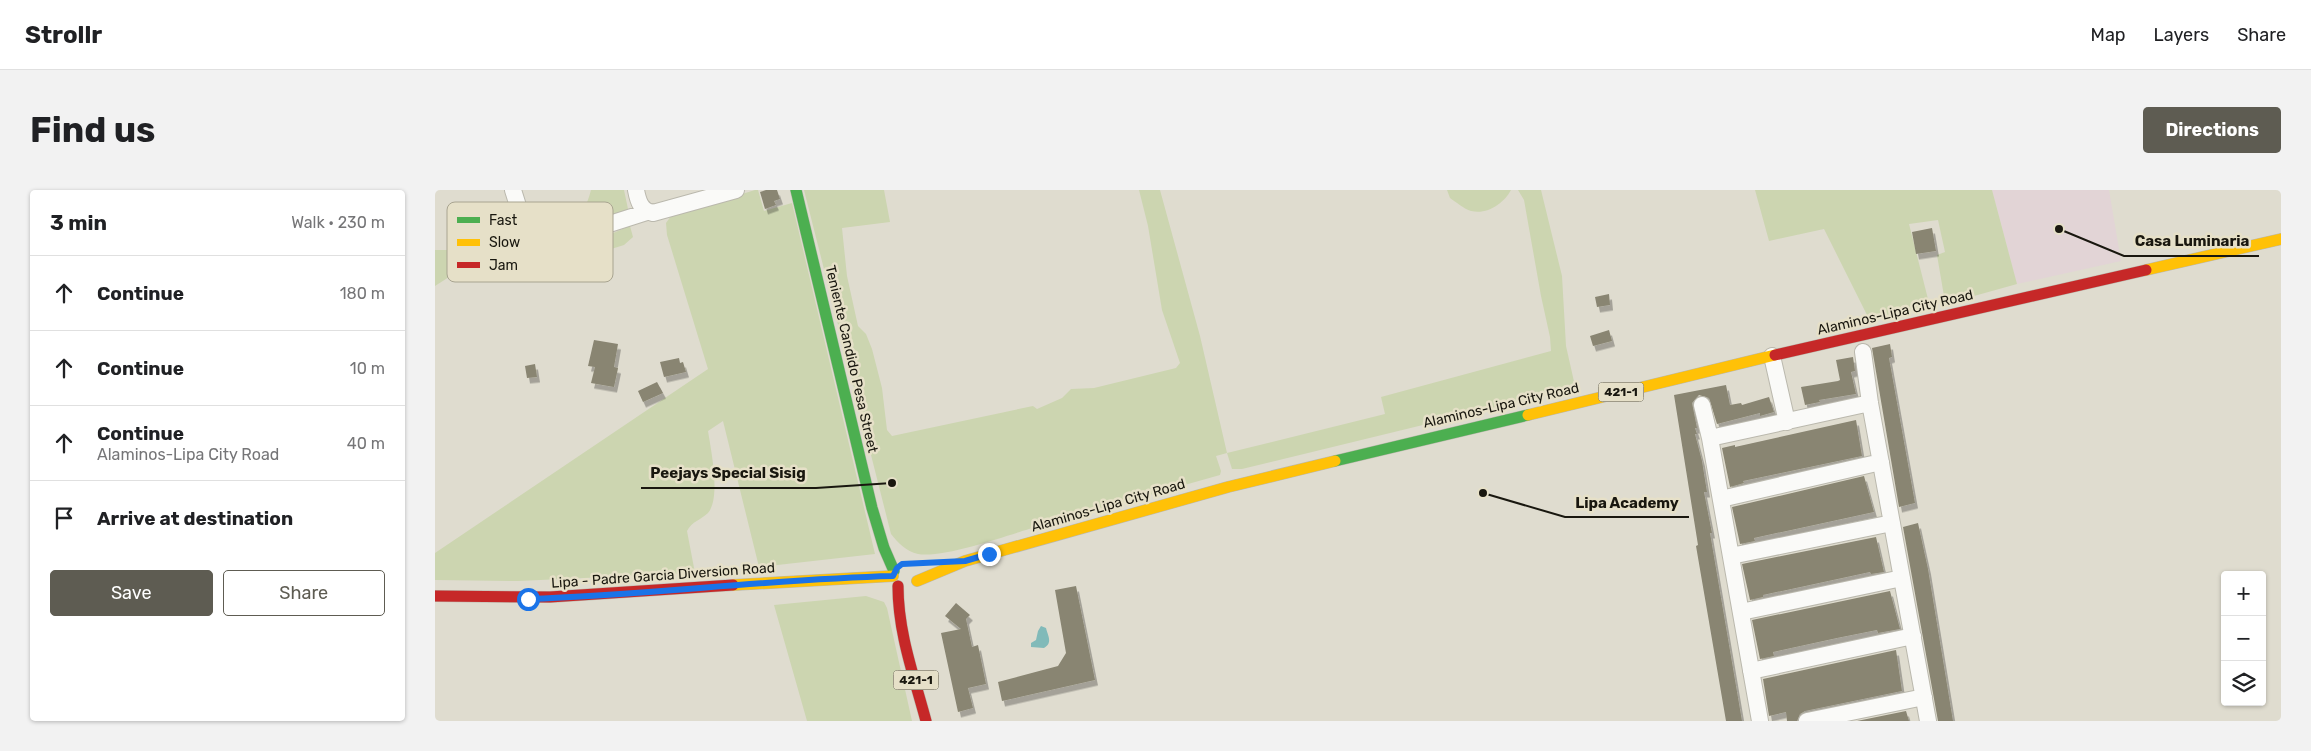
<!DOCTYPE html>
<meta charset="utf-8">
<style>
body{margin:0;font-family:Rubik,sans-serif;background:#f2f2f2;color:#202124}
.controls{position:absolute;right:15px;bottom:15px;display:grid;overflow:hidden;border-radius:5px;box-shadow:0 1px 4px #0004}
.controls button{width:45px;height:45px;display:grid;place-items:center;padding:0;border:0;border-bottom:1px solid #e0e0e0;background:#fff;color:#202124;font:25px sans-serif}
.stop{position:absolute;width:15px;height:15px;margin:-11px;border:4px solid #1a73e8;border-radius:50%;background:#fff}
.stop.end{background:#1a73e8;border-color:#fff;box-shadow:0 1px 5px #0008}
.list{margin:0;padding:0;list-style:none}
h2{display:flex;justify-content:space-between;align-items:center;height:65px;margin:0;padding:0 20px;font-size:21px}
h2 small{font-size:16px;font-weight:400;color:#757577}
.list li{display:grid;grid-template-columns:32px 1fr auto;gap:15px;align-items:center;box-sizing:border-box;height:75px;padding:0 20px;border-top:1px solid #e0e0e0}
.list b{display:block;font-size:19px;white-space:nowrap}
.list p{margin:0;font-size:16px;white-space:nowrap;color:#757577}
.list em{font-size:16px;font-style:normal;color:#757577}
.actions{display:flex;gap:10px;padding:15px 20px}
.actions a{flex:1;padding:11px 0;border:1px solid #5e5c52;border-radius:5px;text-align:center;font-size:18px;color:#5e5c52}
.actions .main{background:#5e5c52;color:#fff}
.icon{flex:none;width:28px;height:28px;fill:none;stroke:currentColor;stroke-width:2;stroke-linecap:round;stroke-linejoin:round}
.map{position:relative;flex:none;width:1846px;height:531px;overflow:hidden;border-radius:5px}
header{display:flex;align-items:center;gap:30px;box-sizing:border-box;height:70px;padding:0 25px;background:#fff;border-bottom:1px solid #e0e0e0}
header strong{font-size:24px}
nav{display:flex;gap:28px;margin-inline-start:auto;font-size:18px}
.intro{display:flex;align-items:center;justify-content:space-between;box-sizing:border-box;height:120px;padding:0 30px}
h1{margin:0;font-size:35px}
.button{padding:12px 22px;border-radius:5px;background:#5e5c52;color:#fff;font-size:18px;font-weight:700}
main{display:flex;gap:30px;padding:0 30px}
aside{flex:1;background:#fff;border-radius:5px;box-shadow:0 1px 4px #0004}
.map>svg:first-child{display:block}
.commercial{fill:#e2d4d6}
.green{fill:#ccd5b0}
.water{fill:#81bab9}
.building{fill:#898572;filter:url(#shadow)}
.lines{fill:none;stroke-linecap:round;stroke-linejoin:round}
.street-casing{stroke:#bab8ad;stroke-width:18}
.fast-casing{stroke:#bab8ad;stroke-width:12}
.slow-casing{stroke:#bab8ad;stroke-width:12}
.jam-casing{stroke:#bab8ad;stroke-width:12}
.street{stroke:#fafaf8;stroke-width:16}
.fast{stroke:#4caf50;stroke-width:11}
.slow{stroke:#ffc107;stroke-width:11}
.jam{stroke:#c62828;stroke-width:11}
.route{stroke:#1a73e8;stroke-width:6}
.labels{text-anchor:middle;stroke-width:5;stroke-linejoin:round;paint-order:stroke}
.shield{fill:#e6e0c8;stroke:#565346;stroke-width:1}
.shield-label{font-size:12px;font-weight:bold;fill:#19170f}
.street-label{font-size:14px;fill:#19170f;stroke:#e6e0c8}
.key{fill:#e6e0c8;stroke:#a8a490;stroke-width:1}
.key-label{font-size:14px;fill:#19170f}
.leader{fill:none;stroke:#19170f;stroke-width:2}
.callout-dot{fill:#19170f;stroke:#e6e0c8;stroke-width:2}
.callout-label{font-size:15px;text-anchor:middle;font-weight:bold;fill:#19170f;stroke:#e6e0c8;stroke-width:5;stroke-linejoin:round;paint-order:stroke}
</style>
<header>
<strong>Strollr</strong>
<nav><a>Map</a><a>Layers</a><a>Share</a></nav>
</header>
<div class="intro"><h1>Find us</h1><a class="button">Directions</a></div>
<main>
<aside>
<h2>3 min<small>Walk · 230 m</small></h2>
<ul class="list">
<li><svg class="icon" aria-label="ahead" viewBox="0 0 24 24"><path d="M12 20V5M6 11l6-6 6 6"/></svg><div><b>Continue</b></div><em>180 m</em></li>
<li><svg class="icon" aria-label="ahead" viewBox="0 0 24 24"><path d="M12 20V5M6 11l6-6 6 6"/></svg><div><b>Continue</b></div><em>10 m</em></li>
<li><svg class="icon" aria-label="ahead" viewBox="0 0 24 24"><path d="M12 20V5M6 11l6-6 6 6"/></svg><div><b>Continue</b><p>Alaminos-Lipa City Road</p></div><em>40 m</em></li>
<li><svg class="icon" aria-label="arrive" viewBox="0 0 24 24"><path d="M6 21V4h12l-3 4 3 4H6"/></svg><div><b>Arrive at destination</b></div></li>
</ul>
<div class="actions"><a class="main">Save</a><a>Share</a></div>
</aside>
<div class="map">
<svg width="1846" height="531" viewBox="0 0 1846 531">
<defs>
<filter id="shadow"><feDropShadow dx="3" dy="5.5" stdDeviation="0" flood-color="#0004"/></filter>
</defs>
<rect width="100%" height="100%" fill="#dfdccf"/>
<path class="commercial" d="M1557,0H1674L1686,71L1582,94Z"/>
<path class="green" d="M156,0H189L193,19L190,23L152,43L155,47L166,48L195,36L198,47L189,55L106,81L72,85L56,79L36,82L14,87L0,96V60H49L57,53V40L61,38H77C92,68 112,60 137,47C142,30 152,17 156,0Z
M320,0H323L329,21L357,13L440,364L324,377L288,231L273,241C276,260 286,308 273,323C266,330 257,331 252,341L260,383L83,391L0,390V363L273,179L232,45L231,33L236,26Z
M369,0H449L455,32L407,38L412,86L423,136L431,144L437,159L447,198L452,240L457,246L598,216L602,219L627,208L636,199L659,198L741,178L745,173L727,120L713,36L704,0H725L765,146L792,263L950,224L946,207L1116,161L1115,147L1106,106L1089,10L1083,0H1106L1127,86L1131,156L1140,196L1070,215L807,279H797L792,263L781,266L786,281L785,285C721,303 657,321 594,339C567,347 509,368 483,364C471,361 463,353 456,344Z
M1012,0H1076C1069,13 1053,25 1036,21C1029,19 1021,12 1015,8Z
M1320,0H1557L1582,94L1514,113L1510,112L1502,65L1510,62L1503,30L1474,34L1493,109L1489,118L1435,131L1389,39L1334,51Z
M431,406L449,412L452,418L477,531H372L339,415Z"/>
<path class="water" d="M606,436L611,438C613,446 618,453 609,458L596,457V453L601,450L603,441Z"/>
<path class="building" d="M331,0H342L345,9L339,11L341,15L330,19L325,2Z
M1497,38L1501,61L1481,64L1477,42Z
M1174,104L1175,115L1162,117L1160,107Z
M1174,140L1177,151L1158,156L1155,146Z
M159,150L183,154L179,177L183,178L179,197L156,193L160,177L153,176Z
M1455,154L1457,167L1454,168L1480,313L1464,317L1437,158Z
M1418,167L1420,181L1416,182L1421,204L1384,210L1385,212L1370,215L1366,197L1403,191L1405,190L1401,170Z
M244,168L245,173L248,172L251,182L229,187L225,172Z
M100,174L102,187L92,188L90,176Z
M222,192L228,203L208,212L203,201Z
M1291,195L1295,215L1306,213L1307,215L1334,207L1339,222L1325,226V223L1282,234L1274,208L1264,205L1257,213L1262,238H1260L1262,244H1260L1267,271L1272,302H1269L1277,343H1275L1307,531H1291L1261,356L1263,355L1239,205Z
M1421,230L1427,266L1308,291L1309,293L1295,297L1287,258L1300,255V257Z
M1429,286L1439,322L1319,348L1320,351L1305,354L1297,317Z
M1483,333L1493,379L1518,531H1503L1468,337Z
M1441,347L1449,382L1436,384L1435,382L1328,405V407L1315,410L1307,374Z
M641,396L660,490L567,511L563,492L623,476L631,463L620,400Z
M1455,401L1465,439L1443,443L1442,440L1402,448L1338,462L1339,466L1325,469L1317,430Z
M521,413L535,425L531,429L537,457L543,455L551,494L533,498L538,518L523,522L506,443L526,439L510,426Z
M1461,460L1467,501L1370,521L1365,524L1362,531H1352L1351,522L1334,526L1328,489Z
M1471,521L1474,531H1422Z"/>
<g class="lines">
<g class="street-casing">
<path id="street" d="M78,0L89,35L98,45L162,38L212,22
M201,0C203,11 206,21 218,23L301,0
M1428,162L1435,213L1493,531
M1337,166L1352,232
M1267,215L1275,248L1325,531
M1275,248L1435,213
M1286,309L1446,272
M1296,366L1457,333
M1306,422L1467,388
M1316,481L1478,446
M1372,531L1489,507"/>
</g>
<g class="fast-casing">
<path id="fast" d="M361,0L437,318L449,358L459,381
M900,271L1093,225"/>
</g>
<g class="slow-casing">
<path id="slow" d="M1711,80L1846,49
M1093,225L1340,165
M482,391L530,371L793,297L900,271
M298,395L458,386"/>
</g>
<g class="jam-casing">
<path id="jam" d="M1340,165L1711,80
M463,396C463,443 479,486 491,531
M0,406L115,407L298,395"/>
</g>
<use href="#street" class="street"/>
<use href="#fast" class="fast"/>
<use href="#slow" class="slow"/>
<use href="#jam" class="jam"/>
</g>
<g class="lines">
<path class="route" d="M93,409C215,405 336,389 458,386L462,378L467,374L530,371L554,364"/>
</g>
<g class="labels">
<g class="shield">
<rect x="1163.5" y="192.5" width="45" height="19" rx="4"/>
<rect x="458.5" y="480.5" width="45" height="19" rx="4"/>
</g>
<g class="shield-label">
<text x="1186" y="206">421-1</text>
<text x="481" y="494">421-1</text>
</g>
<g class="street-label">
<text transform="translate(1460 122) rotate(-13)" y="5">Alaminos-Lipa City Road</text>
<text transform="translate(417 169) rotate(77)" y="5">Teniente Candido Pesa Street</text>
<text transform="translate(1066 215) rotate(-13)" y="5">Alaminos-Lipa City Road</text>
<text transform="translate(673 315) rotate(-16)" y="5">Alaminos-Lipa City Road</text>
<text transform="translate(228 385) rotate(-4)" y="5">Lipa - Padre Garcia Diversion Road</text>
</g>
</g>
<rect x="12" y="12" width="166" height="80" rx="8" class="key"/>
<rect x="22" y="27" width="23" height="6" fill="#4caf50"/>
<rect x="22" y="49" width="23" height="7" fill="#ffc107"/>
<rect x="22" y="72" width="23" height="6" fill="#c62828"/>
<g class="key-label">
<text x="54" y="35">Fast</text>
<text x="54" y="57">Slow</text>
<text x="54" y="80">Jam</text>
</g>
<path class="leader" d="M1624 39L1689 66H1824M457 293L381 298H206M1048 303L1130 327H1254"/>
<g class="callout-dot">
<circle cx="1624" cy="39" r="5"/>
<circle cx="457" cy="293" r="5"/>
<circle cx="1048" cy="303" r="5"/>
</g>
<g class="callout-label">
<text x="1757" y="56">Casa Luminaria</text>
<text x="293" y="288">Peejays Special Sisig</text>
<text x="1192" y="318">Lipa Academy</text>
</g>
</svg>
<div class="controls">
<button>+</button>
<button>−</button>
<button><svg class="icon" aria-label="layers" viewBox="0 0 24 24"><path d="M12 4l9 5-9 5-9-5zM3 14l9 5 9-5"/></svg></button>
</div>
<div class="stop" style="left:93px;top:409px"></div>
<div class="stop end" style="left:554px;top:364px"></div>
</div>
</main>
